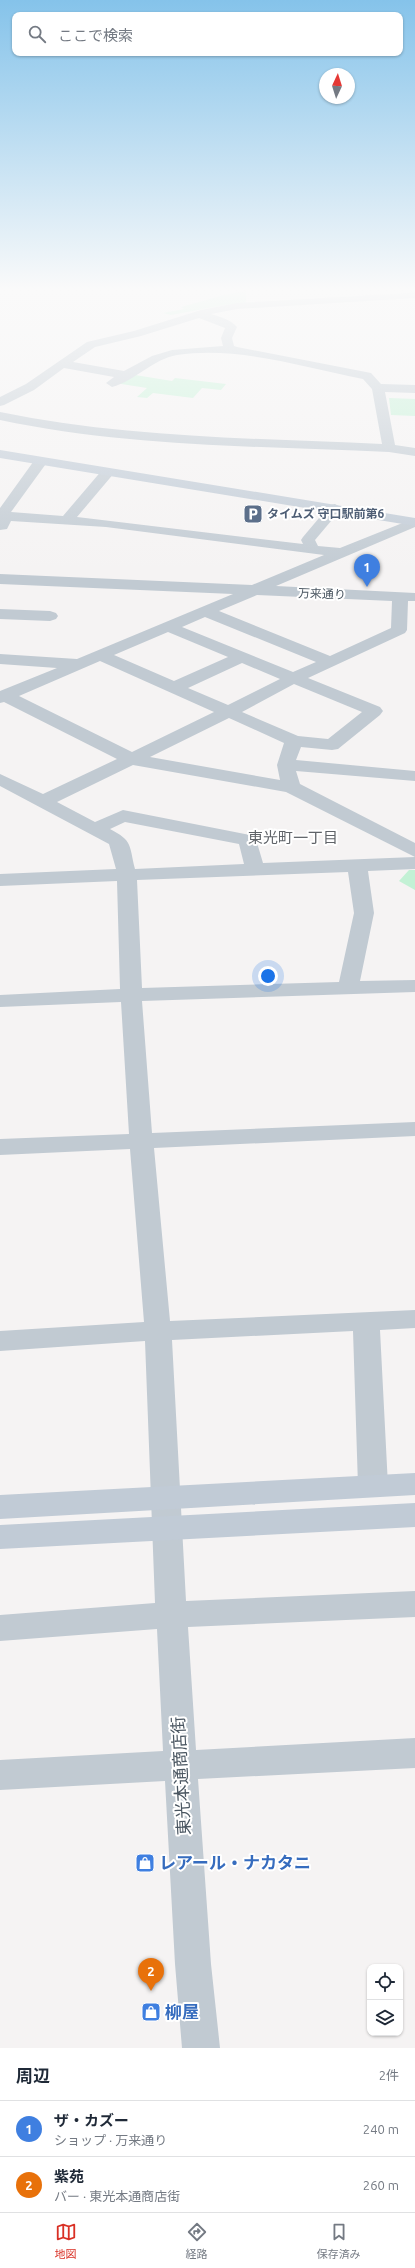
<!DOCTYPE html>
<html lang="ja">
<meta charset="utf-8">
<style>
body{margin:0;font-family:Ubuntu,"Noto Sans JP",sans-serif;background:#f2f2f3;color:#1f2937}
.controls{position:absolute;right:12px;bottom:12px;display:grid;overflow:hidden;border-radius:8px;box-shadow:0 1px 3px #0004}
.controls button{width:36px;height:36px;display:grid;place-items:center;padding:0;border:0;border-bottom:1px solid #e0e1e3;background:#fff;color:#1f2937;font:20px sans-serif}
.compass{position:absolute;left:319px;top:68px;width:36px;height:36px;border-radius:50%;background:#fff;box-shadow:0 1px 3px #0004;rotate:4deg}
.you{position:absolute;left:268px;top:976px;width:14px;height:14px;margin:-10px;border:3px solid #fff;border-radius:50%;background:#1a73e8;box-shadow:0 0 0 6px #1a73e833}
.badge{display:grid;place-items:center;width:26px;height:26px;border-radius:50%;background:#d93025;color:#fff;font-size:13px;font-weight:700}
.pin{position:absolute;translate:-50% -33px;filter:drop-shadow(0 1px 2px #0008)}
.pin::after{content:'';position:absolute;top:21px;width:14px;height:12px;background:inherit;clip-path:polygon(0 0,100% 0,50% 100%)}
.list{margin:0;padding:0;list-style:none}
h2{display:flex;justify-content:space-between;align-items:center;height:52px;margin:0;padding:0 16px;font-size:17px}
h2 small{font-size:13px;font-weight:400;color:#747a83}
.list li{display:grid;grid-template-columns:26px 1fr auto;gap:12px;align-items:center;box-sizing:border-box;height:56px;padding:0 16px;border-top:1px solid #e0e1e3}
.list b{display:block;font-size:15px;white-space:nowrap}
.list p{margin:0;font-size:13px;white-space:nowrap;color:#747a83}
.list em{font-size:13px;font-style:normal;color:#747a83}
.icon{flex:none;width:22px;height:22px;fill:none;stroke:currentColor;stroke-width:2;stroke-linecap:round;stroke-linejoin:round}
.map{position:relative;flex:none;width:415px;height:2048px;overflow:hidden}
.search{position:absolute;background:#fff;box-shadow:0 1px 3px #0004;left:12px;right:12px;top:12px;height:44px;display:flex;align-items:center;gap:10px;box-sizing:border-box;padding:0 14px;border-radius:8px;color:#747a83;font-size:15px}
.sheet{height:164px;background:#fff}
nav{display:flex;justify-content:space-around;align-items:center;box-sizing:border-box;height:56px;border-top:1px solid #e0e1e3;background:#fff;font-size:11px;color:#747a83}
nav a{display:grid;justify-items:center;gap:2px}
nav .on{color:#d93025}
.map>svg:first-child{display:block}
.green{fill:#c3f1d5}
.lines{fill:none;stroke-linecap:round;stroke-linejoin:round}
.street{fill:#c1cad2;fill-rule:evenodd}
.secondary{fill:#c1cbd6;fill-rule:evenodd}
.labels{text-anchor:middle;stroke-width:4;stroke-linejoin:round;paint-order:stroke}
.far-service-label{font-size:12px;font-weight:bold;fill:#4e5e75;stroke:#fff;text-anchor:start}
.far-street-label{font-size:12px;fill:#4a5661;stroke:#fff}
.neighbourhood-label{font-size:15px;fill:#5f6368;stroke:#fff}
.near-street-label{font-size:17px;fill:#4a5661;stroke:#fff}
.near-shop-label{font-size:17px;font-weight:bold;fill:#366cbe;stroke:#fff;text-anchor:start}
</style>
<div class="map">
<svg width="415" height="2048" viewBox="0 0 415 2048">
<rect width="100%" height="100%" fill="#f5f3f3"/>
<path class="green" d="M246,291V303L225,305L171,315L163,313L184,309L181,307L224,295Z
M129,374L172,381L175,378L226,384L221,390L202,388L193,398L153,393L147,398L137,397L147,388L115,383Z
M389,398L415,399V416L391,415Z
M409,870H415V890L399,881Z"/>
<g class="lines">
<path class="street" d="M410,291H415V298L237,309L211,314C220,317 230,319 237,327L232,338L234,346L237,347L371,373L381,384L415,385V393L385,392L395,445L415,448V456L389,452C260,446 127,447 0,420V412C125,438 255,438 382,444L372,389L363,379C303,367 239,346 177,355C153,359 135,381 112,387L106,383L114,377L64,368L34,390L4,405L0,406V397L26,384L87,342L134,331L201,310L237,303L409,293ZM199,318L225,328L221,338L223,346L172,350L152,356L124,371L73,362L95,347L141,336Z
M41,457L48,461L11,512L63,516L103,469L108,468L115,472L77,517L303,544L301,540L303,537L330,505L335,504L342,508L315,540L318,546L340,548L415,518V527L276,586L415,593V601H408L407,630L405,633L308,678L380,707L383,711L380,715L338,749L332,750L301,747L296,760L415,771V781L296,771L300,784L415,843V857L286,792L133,765L57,802L95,822L123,810L255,836L263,863L415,857V869L368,871L374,913L360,981L415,980V992L142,1001L152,1133L415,1122V1136L154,1148L170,1321L415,1310V1328L380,1330L388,1486L383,1494L373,1497L363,1494L358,1486L353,1331L172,1340L186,1601L415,1591V1617L188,1627L196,1750L415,1738V1768L198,1779L211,1964L220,2048H182L175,1964L165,1781L0,1790V1760L163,1751L157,1629L0,1641V1615L155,1603L145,1341L0,1351V1331L144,1322L130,1149L0,1155V1139L129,1134L121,1002L0,1007V995L120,989L117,881L0,886V874L116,869L109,844L0,786V774L43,794L117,759L4,702L0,703V691L57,668L0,664V654L77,659L233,594L0,584V574L252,585L324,555L106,527L11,521L7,529L0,530V508L36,458ZM257,595L392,601L391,628L330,656L219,611ZM205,617L316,662L293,672L182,627ZM168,632L228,657L174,681L114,655ZM100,661L214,712L132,752L19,696ZM242,663L280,679L228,705L188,688ZM294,684L362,712L328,739L298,736L242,712ZM229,718L284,743L277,765L280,780L150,757ZM125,822L239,844L244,864L135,869C129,845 133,841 110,829ZM348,872L354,913L339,982L142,988L137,880Z
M0,609L50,611L56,613L58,616L56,619L50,621L0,619Z"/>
<path class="secondary" d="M0,450L415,518V526L0,458Z
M415,1473V1495L0,1519V1495Z
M415,1503V1527L0,1549V1525Z"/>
</g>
<linearGradient id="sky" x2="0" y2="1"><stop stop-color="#85c3ea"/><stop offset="0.5" stop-color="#fafafa"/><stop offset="1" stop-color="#fafafa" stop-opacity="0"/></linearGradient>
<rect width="415" height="578" fill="url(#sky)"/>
<defs>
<g id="parking-square" transform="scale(1)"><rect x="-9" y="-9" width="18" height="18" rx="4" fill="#5c6f8a" stroke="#fff"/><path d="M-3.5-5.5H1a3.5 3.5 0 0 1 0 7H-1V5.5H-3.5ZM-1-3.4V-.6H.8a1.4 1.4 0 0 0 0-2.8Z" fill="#fff"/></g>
<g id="shop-square" transform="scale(1)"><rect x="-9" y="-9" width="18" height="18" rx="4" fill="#3f7fe0" stroke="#fff"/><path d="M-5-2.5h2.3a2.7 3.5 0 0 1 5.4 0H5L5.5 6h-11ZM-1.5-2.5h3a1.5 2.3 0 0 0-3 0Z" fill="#fff"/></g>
</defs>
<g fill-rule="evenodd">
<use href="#parking-square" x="253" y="514"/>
<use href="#shop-square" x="145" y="1863"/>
<use href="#shop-square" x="151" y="2012"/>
</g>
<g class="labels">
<g class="far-service-label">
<text x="267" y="518">タイムズ 守口駅前第6</text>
</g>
<g class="far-street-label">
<text transform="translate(322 594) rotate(2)" y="4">万来通り</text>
</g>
<g class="neighbourhood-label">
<text x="293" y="843">東光町一丁目</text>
</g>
<g class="near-street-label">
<text transform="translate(181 1776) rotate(-93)" y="6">東光本通商店街</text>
</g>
<g class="near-shop-label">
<text x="159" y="1869">レアール・ナカタニ</text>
<text x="165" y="2018">柳屋</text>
</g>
</g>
</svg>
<div class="controls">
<button><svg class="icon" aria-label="locate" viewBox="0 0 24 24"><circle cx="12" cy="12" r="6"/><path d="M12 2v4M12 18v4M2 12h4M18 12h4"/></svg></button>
<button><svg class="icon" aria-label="layers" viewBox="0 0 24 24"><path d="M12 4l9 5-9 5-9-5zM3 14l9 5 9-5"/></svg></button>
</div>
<svg class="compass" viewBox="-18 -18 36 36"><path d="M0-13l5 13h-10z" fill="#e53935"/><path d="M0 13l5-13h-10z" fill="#747a83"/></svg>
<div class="you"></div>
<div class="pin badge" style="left:367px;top:587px;background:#3f7fe0">1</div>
<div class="pin badge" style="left:151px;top:1991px;background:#e8710a">2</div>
<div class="search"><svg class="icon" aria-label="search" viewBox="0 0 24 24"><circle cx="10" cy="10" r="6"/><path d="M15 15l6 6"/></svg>ここで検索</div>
</div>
<section class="sheet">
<h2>周辺<small>2件</small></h2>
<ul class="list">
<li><span class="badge" style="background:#3f7fe0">1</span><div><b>ザ・カズー</b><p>ショップ · 万来通り</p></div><em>240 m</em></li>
<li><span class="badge" style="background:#e8710a">2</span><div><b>紫苑</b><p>バー · 東光本通商店街</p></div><em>260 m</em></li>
</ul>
</section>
<nav>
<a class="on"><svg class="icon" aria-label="map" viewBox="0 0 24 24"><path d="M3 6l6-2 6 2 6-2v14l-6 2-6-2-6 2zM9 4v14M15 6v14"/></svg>地図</a>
<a><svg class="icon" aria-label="directions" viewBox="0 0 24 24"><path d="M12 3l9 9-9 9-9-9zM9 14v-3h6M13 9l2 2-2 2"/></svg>経路</a>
<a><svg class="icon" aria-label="saved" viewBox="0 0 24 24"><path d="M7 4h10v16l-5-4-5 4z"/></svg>保存済み</a>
</nav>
